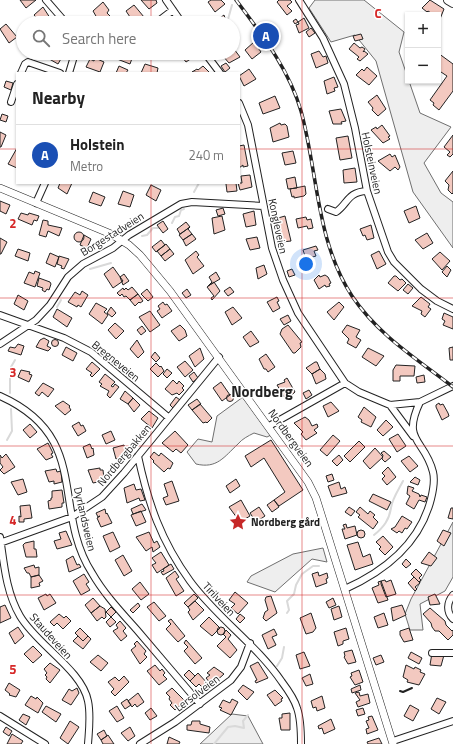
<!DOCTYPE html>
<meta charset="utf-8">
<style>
body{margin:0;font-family:"Titillium Web",sans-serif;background:#f6f6f6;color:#222}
.controls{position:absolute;right:12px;top:12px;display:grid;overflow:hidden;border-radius:0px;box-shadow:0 1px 3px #0004}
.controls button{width:36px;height:36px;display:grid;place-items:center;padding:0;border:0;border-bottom:1px solid #e0e0e0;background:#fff;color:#222;font:20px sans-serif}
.you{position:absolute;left:306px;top:264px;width:14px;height:14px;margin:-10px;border:3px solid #fff;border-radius:50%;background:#1a73e8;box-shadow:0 0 0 6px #1a73e833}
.badge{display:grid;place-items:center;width:26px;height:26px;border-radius:50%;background:#2563eb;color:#fff;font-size:13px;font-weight:700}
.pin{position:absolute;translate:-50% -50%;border:2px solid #fff;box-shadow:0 1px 4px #0006}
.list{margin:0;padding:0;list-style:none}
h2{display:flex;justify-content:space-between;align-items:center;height:52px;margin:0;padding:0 16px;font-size:17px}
h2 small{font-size:13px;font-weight:400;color:#767676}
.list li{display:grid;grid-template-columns:26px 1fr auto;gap:12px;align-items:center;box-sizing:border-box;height:60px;padding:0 16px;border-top:1px solid #e0e0e0}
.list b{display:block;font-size:15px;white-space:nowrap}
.list p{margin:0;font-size:13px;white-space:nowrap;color:#767676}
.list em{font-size:13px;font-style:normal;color:#767676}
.icon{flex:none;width:22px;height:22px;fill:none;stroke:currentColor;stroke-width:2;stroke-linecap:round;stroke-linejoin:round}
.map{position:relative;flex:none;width:453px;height:744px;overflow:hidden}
.search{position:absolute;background:#fff;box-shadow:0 1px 3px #0004;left:16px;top:16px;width:224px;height:44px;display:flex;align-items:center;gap:10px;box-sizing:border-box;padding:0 14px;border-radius:22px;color:#767676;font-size:15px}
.panel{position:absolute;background:#fff;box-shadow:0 1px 3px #0004;left:16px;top:72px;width:224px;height:112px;border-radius:0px}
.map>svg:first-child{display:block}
.green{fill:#eee;stroke:#6f6f6f}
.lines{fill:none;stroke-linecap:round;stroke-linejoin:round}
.stream{stroke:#d9d9d9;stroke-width:2}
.building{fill:#f3c9c0;stroke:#222}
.minor-casing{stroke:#222;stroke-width:8}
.tertiary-casing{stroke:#222;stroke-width:8}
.secondary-casing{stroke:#222;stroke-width:10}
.minor{stroke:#fff;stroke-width:6}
.tertiary{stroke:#fff;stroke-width:7}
.secondary{stroke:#fff;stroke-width:8}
.rail-casing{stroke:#222;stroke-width:3.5}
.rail{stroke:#fff;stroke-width:2;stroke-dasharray:6;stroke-linecap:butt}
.wall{stroke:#222;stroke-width:2}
.grid{fill:none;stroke:#d62828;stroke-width:1;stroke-opacity:0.55}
.labels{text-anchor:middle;stroke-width:3;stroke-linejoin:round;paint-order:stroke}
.street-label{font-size:11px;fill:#222;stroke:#fff}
.poi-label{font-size:11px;font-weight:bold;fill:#222;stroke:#fff;text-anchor:start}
.district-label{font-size:15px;font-weight:bold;fill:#222;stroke:#fff}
.grid-label{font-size:13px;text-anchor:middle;font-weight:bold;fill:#d62828;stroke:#fff;stroke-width:3;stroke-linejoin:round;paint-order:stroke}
</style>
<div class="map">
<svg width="453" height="744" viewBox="0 0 453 744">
<rect width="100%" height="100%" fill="#fff"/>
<path class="green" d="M315,0H364L404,32L399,52L420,113L451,127L424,163L441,193L453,202V248L413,192L376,61L355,35L331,42L309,8Z
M243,397L271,435L267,437L254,433C248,436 242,439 238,444C224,457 217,469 196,464L187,452L198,439L212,442L217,416Z
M453,522V577L445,591L420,604L423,630H410L405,614L411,599Z
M323,548L327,562L312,559L275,592L247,582L251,576L293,554Z
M232,714L248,716L263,744H200Z"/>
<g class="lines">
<path class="stream" d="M227,23L232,5
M194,192L199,183
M172,223L175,217L179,216L181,210L184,209
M142,236L147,235L153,228H159
M90,269L111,263
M57,307L61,300
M10,393V377L13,371L11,367L15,360
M7,440L12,431L11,409
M374,535C384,527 389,520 391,508C392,499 399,489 403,481
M287,613L289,610L287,601L294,594L296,585L302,574L313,566H319
M277,666L282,658L284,647
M214,744L228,727L235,726L244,728L243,721L248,715"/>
</g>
<path class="building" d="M20,0H36L26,8Z
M141,0H156L157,3L149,9Z
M211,0H221L225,4L215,12L208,2Z
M290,0L292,2L287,6L292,11L287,15L277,2L279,0Z
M430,0L444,9L440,19L438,18V15H434L428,11L427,12L422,8Z
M103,2L109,10L107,13L110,16L100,23L93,11Z
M134,5L144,17L136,23L134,21L131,23H123L121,21L130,17L126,11Z
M43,7L52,21L49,23H41L34,15Z
M224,15L226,21L219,23L217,20Z
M304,18L309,28L299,33L296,25L299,24L298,22L295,24L293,21L296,19L298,22Z
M6,24L17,37L9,43L0,29Z
M311,28L315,33L309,37L306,32Z
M361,34L363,39L355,41L353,36Z
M254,42L261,52L252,59L245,50Z
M354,43L360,48L362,47L365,49L363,52L364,51L368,54L360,61L357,59L359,57L349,49Z
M234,45L236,48L234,49L240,57L229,63L222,55L225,53H233Z
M319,51L323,57L326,56L328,63L316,68L311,54Z
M46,53H56L62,57L58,64L44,56Z
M120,53H134L130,64L117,59Z
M179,53H193L195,56L186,62Z
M438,53L453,64V91L439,110L433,105L434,103L430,100L447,76L438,70Z
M95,58L104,62L100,72L86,67L90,59L94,61Z
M226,63L230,68L225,72L221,66Z
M145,64L158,68L157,73H141Z
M119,66L128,70L126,73H116Z
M203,66L210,73L192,72L197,69L198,70Z
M367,67L377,76L369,85L356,75L362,69L364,71Z
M249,69L256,79L244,86L239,76Z
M334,77L338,87L334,88L335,91L327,94L324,81Z
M6,81L13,83L11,90L4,87Z
M377,95L386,109L378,116L372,110L373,108L368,102Z
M275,96L280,108L263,114L259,103Z
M341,109L346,121L341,122L342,124H333L329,111Z
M2,114L8,116L6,122L0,120Z
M280,123L281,125L285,124L287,126L289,137L273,142L270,128Z
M382,125L390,136L388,137L390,139L383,143L371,130L376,127L377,129Z
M0,132L6,135L1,147H0Z
M453,135V154L450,157L447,155L450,152L444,147Z
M348,136L352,158L340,160L336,138Z
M244,145L248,166L243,167V165L239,168V146Z
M17,148V168L8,164Z
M293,151L296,163L285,165L282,153Z
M390,154L392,157L395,155L400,167L398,170L395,167L390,171L378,161Z
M355,168L357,182L344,183L343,170Z
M453,171V193L452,194L448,190L449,185L445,181Z
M250,175L252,187L240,190L238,183H242L241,176Z
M295,177L297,188L288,189L286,179Z
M60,183H72L67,194L58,188Z
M227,183H236L237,191L227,192L226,184Z
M151,185L161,190L156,201L146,195Z
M305,186L306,194L304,196L294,198V196L292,197L290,189Z
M123,191L134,195L130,207L118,204Z
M93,192L105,197L101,206L89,202Z
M0,201L10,205L6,214L0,211Z
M416,206L420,218L409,223L404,211Z
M223,208L225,214L218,216L216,210Z
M254,211L256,225L246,227L243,214Z
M21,213L28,215L29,213L39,216L37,221L34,220L32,225L18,219Z
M222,216L225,230L214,234L212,218Z
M285,216L291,241L282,242L278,218Z
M306,217L307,220L311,219L313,228L308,229L307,226L298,228L296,219Z
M43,220L48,221V225L62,228L59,236L48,231L46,237L39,235Z
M163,221L168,229L163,233L157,225Z
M186,222L190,227L180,234L177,229Z
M371,225L374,238L367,240L365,235L363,236L360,229Z
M190,227L188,229L192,234L183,240L179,235Z
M74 237a5 5 0 1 1 10 0a5 5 0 1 1-10 0Z
M427,233L433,243L423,249L415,240Z
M192,234L196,239L186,246L183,240Z
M84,235L91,239L87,248L80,245Z
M257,237L260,248L250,250L246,239Z
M0,238L7,242L1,254H0Z
M161,240L165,245L156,252L152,247Z
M166,244L170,249L161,256L157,251Z
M316,246L318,250L314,251L316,256L306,259L303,250Z
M18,249L30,253L28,261L15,256Z
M170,249L174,254L165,261L161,256Z
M196,251L199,255L197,257L204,266L193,274L185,260Z
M379,251L386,264L377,269L371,255Z
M440,252L450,261L442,270L432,259Z
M50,253L59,257L55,267L46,263Z
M59,256L69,259L64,269L61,268L62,266L57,264Z
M264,265L267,274L258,279L256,268Z
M447,266L451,270L447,277L442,272Z
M113,267L123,281L113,288L104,274Z
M292,269L295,275L289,277L287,271Z
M35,271L40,273L35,287L24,283L29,272L34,274Z
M216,272L220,279L208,286L212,282L209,277Z
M124,274L129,281L123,285L120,277Z
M319,275L320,277L325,275L328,277L331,283L329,284L330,286L326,287L325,285L319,289L314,280Z
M394,276H396L400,280L402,279L406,283L398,291L388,283Z
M39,278L50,282L51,284L49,290L47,289L45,292L42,290L43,288L37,286Z
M214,282L220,291L212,300L211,298L214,296L207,287Z
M408,284L413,288L408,294L403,290Z
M132,287L138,294L130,300L126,296L124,297L122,294L120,296L117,293L123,288L124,290L126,288L128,290Z
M230,287L234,292L228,296L224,291Z
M147,289L153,297L148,301L141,294Z
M187,289L191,295L186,298L182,293Z
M82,291L88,295L81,307L78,305L77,307L68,302L75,292L80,295Z
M138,294L143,301L140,303L139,302L135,306L130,300Z
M18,295L28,301L24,310L14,304Z
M277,297L279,301L277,302L280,308L273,312L267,302Z
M421,297L430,304L428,307L431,309L425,317L421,314L422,311L412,306Z
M163,302L165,305L167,304L172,311L162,318L157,311L160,309L158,306Z
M339,302L344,307L334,320L327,312Z
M96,303L107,309L104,312L108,315L102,324L89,314Z
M111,307L116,313L112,317L107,313Z
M233,307L242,318L232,325L225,312Z
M57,309L72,318L67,327L53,317Z
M150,311L160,325L150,332L139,317Z
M444,313L453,317V329L443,325L445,321L442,319Z
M288,315L291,321L284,325L280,319Z
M115,323L124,331L116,339L108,330Z
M180,325L185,330L187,336L179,341L171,331Z
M288,325L302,342L300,343L301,347L295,353H293L280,334L282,329Z
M347,325L360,330L356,337L361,340L356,348L347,343L349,339L342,332Z
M142,326L146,331L141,335L137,330Z
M251,331L259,342L250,347L243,337Z
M44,338L49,341L47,346L51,348L48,351L36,347L40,340Z
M51.5 343a3.5 3.5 0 1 1 7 0a3.5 3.5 0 1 1-7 0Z
M137,340L144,352L138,358L130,349Z
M18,344L24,346L21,355L8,351L10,347L15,348Z
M66,347L77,353L73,361L62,355Z
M453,347V360H450L449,348Z
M200,348L204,359L195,367L189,356Z
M368,348L384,356L376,366L362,357Z
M155,352L160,358L156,362L151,357Z
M266,354L275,367L268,372L266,369H264L259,359Z
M185,361L193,370L185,377L177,367Z
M92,362L100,369L92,377L90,375L92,373L86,369Z
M315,362H317L320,369L312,374L306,368Z
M156,363L160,367L161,366L164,371L158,377L150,369Z
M396,365L415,366L414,376H400V381H393V370Z
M167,369L172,373L167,378L163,374Z
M320,369L325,374L326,379L316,384L312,374Z
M21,370L30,372L29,374L32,375L29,382L18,377Z
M194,372L198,378L193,382L189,376Z
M105,374L115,382L111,386L113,387L115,384L119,387L110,398L107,395L109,391L100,386L102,384L99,382Z
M424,375L425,382L417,383L416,377Z
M287,378L295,392L286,400L277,385L285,382L284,380Z
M173,380L177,384L179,381L184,386L182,388L184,390L179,395L177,393L172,395L165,389Z
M221,382L230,395L222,401L213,388Z
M43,383L54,389L48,397L42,392L39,396L35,393Z
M309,390L312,395L306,399L303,393Z
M125,391L133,398L128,404L120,399Z
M226.5 398a3.5 3.5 0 1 1 7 0a3.5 3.5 0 1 1-7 0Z
M176,397L180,400L173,408L170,405Z
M133,398L140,405L134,412L128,404Z
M197,399L201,404L192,410L188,405Z
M63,401L70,406L69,407L71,410L65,415L55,406Z
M331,402L339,411L328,417L323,406Z
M439,403L440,405L443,404L448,413L449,416L442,420L436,407V405Z
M200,404L212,418L207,423L206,422L203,423L192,410Z
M364,407L376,417L371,427L361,422L362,420L358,417Z
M149,411L158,418L152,428L141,419Z
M305,417L309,420L312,426L317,424L318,427L314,430L317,433L306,440L301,434L303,432L294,423Z
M386,420L393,427L383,436L377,430Z
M79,422L81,426L83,425L86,431L78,436L72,426Z
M30,424L37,432L30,438L23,430Z
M111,431L115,440L106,444L102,435Z
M175,431L188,445L181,453L176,449L173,452L162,443Z
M398,434L406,446L397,452L389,439Z
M333,435L340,441L327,456L320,450Z
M271,440L303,490L279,506L274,500L285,492L264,458L251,467L245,456Z
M359,441L365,447L350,462L344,456Z
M48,443L53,453L51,454L53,457L46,460L37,449Z
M90,444L92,449L93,448L94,455L87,458L83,447Z
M124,445L127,456L116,459L113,448Z
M375,448L383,457L370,469L363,461Z
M384,451L391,457L385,462L382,459L383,455L381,453Z
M154,452L159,456L161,453L173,463L170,469L168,468L164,472L153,462L154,461L150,457Z
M6,454L15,467L4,474L0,470L3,467L0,463V455L2,458Z
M339,455L343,460L337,466L332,461Z
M409,456L418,466L410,472L401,461Z
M388,467L396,477L387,485L382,479L385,476L382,473Z
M100,468V470H103L104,479H102V481L93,483L88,470Z
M56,469L57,472L61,471L62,482L54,484V481L49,482L45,471Z
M332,474L334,480L328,482L326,476Z
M415,477L420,480L418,485L410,482Z
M23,479L27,492L18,495L11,482Z
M236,479L240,486L230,493L226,486Z
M172,481L179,501L166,505L163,498L168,496L164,484Z
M339,482L341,489L345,487L347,493L332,497L328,486Z
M134,484L136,490L141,489L145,500L140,501L139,498L127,503L124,488Z
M408,486L414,488L412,491L419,494L420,497L421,495L427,497L425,502L419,500L414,509L406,504L410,496L407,494Z
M62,490L64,503H62V507L49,509L48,501L51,500V498H52V491Z
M373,494L391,502L387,510L369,501Z
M241,500L250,516L240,522L229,507Z
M274,500L279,507L272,512L267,505Z
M142,504L146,510L133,514L131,509Z
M30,505L32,518L24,519V522H19V516L21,517L20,506Z
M259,507L265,516L256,522L250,513Z
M349,507L355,511L351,516L345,512Z
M360,507L368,514L370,511L375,515L373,517L378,522L373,529L358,517L360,515L356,512Z
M451,508H453V519L448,518Z
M105,509L106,514L107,513L112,523L101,527L97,518L100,516L98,517L96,513Z
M141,511L146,522L136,526L131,515Z
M402,516L412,522L407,529L405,528L402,533L399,531L397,533L391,529L395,527Z
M346,524L347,528L355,526L357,535L345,539L342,529H345L343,525Z
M357 534a4 4 0 1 1 8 0a4 4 0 1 1-8 0Z
M443,530L451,533L444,546L437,541Z
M66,531L72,545L57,549L54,541L61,539L59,533Z
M113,532L120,547L110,552L103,536Z
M149,532L154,543L157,541L160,547L153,552L152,547L146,551L136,537Z
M383,536L393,547L385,555L379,549L381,547L376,542Z
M34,541V549H36L37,557H26L23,545L25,543Z
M358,542L363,557L370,554L373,564L355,570L347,545Z
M161,552L169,565L157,573L152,565L156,563L152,558Z
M429,552L437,558L431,566L421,563Z
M123,555L132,571L124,576L115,560Z
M73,556L77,565L79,564L81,567L69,572L66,560Z
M406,559L411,564L406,568L402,564Z
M171,564L174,569L163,575L161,572L164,571L163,569Z
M34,565L35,568L39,567V575L31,577L29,573H27L24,568Z
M416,569L422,575L419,578L421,580L419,582L411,574Z
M175,571L179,577L176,579L184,591L176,596L166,578Z
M318,572L319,576L327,573L328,578L326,579L327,583L316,587L312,574Z
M84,574L89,582L86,584L90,590L81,595L73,581Z
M39,575L43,581L39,583L40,586L31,588V577Z
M414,577L420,583L415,587L417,589L415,591L408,583Z
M385,580L386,582L391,580L396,594L386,597L381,584V581Z
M381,581L388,600L378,603L372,588L379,585L378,582Z
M140,582L149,594L141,600L132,589Z
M235,592L248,603L238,614L231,608L235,604L229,600Z
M46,594L47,596L50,594L56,603L44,610L38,598Z
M194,594L198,598L188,607L184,603Z
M435,594L440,604L430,605L428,597Z
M271,596L277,613L266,621L263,618L265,612L268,610L265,600L266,597Z
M93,598L100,606L91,613L85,605Z
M333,598L336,605L329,608L326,602Z
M195,601L204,610L193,620L188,612L190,610L188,607Z
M154,602L166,616L159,621L147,607Z
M138,603L140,606L133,613L130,610Z
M5,605L11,618L0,623V607Z
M402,605L406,615L393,621L391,608Z
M100,606L105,609L106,617L104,619L102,617L97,621L91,613Z
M339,606L342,617L334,620L331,609Z
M111,607L116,612L111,617L106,612Z
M430,608L445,621L446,625L452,631L453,630V635L448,640L439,631H435L432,627L431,623L423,614Z
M311,613L316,628L313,632L306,634L300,618Z
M384,613L388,625L378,628L374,617Z
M59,614L64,618L66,616L71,621L63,629L57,623L54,626L50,622Z
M240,614L245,618L240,623L236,619Z
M111,617L116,622L110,627L106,622Z
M209,617L220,628L212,636L200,626Z
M171,619L185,636L178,642L166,629L171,624L168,621Z
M120,621L126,628L123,631L127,636L121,641L113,631L118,628L116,625Z
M18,627L24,636L15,644L9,633Z
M217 631a4 4 0 1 1 8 0a4 4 0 1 1-8 0Z
M80,628L88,636L83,641L75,633Z
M346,628L349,639L343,641V644L338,646L334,632Z
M409,628L413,640L404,642L400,635V631Z
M274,629L277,635L272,637L276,645L268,649L262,635Z
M226,630L231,635L228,639L237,650L230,658L217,646L226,637L223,634Z
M78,636L83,641L88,636L91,639L83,649L73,641Z
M186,640L202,658L195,664L184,651L188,647L184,643Z
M137,641L146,651L144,654L147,657L140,664L131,650L136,646L134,644Z
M33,646L42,655L33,663L24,654Z
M352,650L356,662L348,664L344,657L345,656L344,652Z
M304,652L310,666L300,669L296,655Z
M411,652L422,658L419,664L408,658Z
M432,653L441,656V654L444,655L441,666L430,665Z
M98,655L108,663L101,671L90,662Z
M381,655L384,662L376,665L373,658Z
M258,662L268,678L256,683L255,681L257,680L250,666Z
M50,663L60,670L50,683L46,679L47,677L45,675L47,673L44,669Z
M155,665L160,671L162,669L165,673L163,675L167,679L159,685L147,671Z
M406,665L414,669L415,667L421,670L420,672L425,674L419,685L407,682L408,680L403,677Z
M214,667L224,674L214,683L213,682L211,684L206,678L210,675L207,673Z
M189,670L195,676L190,681L184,675Z
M359,670L363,682L355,685L350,677L352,676L351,673Z
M198,673L208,684L203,688L199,684L196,687L190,681Z
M310,674L313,684L306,686L302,678Z
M124,676L129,682L115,696L111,692L114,689L108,682L115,677L119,681Z
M9,683L20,690L16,697L9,695L10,694L5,690Z
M243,685L254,692L247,700L238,691Z
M360,685L361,690L352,693L351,689Z
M77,688L79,693L71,705L62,700L69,689L72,691Z
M172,688L185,701L175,710L170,705L172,703L169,699L170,697L166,693Z
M275,690L283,698L281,699L282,701L275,706L267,695Z
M359,692L360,696L368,694L370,703L358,707L356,702L360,700L355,693Z
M138,693L144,702L137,707L135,704L132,707L128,701Z
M31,696L36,699L37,697L43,703L38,713L25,705Z
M322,696L325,708L317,711L316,707L313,708L311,701Z
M437,698L446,702L439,714L431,709Z
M127,699L131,705L125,709L121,703Z
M232,699L238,702L231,715L220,710L222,708L219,707L223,700L230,703Z
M410,705L419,710L413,721L404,716Z
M46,706L61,714L56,722L42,712Z
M117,706L124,718L117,722L109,711Z
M151,708L157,716L150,720L145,713Z
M363,708L365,714L358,716L356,710Z
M290,713V730H281L279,718H282V714Z
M23,714L30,717L26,725L19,720Z
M372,716L378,730L367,734L366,729L369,728L366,721L369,720L368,717Z
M331,719L335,729L324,734L322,728L319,729L318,726Z
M70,721L79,727L68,744L60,738Z
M192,721H200V724L210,727L209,733L187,730V725H191Z
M6,727L12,731L9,736L3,732Z
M130,727L135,736L128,741L121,733Z
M104,730L107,736L101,740L97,734Z
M12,734L23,741L21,744H7Z
M108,735L114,744H103L101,740Z
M169,737L180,742L179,744H167Z
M379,738L382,744H368L367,742Z"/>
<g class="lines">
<g class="minor-casing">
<path id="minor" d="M46,0L66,23
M166,0L182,23
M299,0L323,38L344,84L355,128L367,191L388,252L394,262L421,289L437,301L453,309
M156,23L173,10
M205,53L220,73
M21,73L25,64L28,62L60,73
M69,73L75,53
M11,102L17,84
M239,103L248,125L272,248L283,280L298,313L345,383L359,392L390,405L420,402C401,442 425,439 433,472C435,480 433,491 431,499C420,543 385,571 345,589
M36,203L45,183
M328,209L336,212C348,204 347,192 367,191
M0,315L64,338L91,352L168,417
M0,344L36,320L50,305L68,277L83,264L113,248L129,235L181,204L192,202L263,206
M0,396C92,437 51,509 92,573C104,594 121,612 137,630C158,655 179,679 200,704
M420,402L453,386
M390,405L413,436
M269,426L345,383
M138,456C148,503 161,541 190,581C217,618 256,644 282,682C288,690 294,698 297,708C301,719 301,732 301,744
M0,537C4,564 6,592 20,616C37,645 82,670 88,701C91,715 89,730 88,744
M0,543L72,517L102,497L124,473L219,357
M453,595C447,602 446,612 453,619
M432,653H453
M0,716L45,744
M393,741L453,721
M140,744L175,722L231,680L241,667L250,643"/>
</g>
<g class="tertiary-casing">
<path id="tertiary" d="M0,188L111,234L129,245L140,255L170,291L308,482L316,498L393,744"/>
</g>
<g class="secondary-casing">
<path id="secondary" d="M448,0L453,3"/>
</g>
<use href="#minor" class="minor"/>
<use href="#tertiary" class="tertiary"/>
<use href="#secondary" class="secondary"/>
<g class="rail-casing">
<path id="rail" d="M236,0C262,35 289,69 301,111C318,173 316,241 352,296C378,335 417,359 453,387"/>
</g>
<use href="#rail" class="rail"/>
<path class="wall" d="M400,691L403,692L412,688"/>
</g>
<path class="grid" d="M151,0V23M302,0V744M151,53V73M0,149H17M239,149H453M151,183V744M0,298H453M0,446H453M0,595H453"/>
<defs>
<g id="sight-bare" transform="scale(1.38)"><path d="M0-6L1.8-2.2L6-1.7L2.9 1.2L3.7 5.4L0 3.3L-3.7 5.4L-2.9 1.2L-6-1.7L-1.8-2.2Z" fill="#c62828" stroke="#fff" stroke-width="2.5" paint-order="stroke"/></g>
</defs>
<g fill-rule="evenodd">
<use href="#sight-bare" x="238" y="522"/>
</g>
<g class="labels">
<g class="street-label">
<text transform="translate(372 163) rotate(78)" y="4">Holsteinveien</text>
<text transform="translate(278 226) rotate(78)" y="4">Kongleveien</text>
<text transform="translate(112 234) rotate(-32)" y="4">Borgestadveien</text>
<text transform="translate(116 361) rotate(39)" y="4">Bregneveien</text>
<text transform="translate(291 438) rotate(54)" y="4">Nordbergveien</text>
<text transform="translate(124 455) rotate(-50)" y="4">Nordbergbakken</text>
<text transform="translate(85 519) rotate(77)" y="4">Dyrlandsveien</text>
<text transform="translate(219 599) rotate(47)" y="4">Tirilveien</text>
<text transform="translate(51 636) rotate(48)" y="4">Staudeveien</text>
<text transform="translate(197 693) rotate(-37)" y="4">Lersolveien</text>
</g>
<g class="poi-label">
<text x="251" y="526">Nordberg gård</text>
</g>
<g class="district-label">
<text x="262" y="397">Nordberg</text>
</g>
</g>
<g class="grid-label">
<text x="378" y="18">C</text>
<text x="13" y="228">2</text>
<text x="13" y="377">3</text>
<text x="13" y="525">4</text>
<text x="13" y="674">5</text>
</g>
</svg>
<div class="controls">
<button>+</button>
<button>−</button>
</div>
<div class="you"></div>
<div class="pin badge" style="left:266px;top:36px;background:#1a4fb4">A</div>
<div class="search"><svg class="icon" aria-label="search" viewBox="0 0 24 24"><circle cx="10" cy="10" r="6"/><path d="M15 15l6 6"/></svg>Search here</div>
<section class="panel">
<h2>Nearby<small></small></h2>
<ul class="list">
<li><span class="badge" style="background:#1a4fb4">A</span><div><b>Holstein</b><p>Metro</p></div><em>240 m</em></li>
</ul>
</section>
</div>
